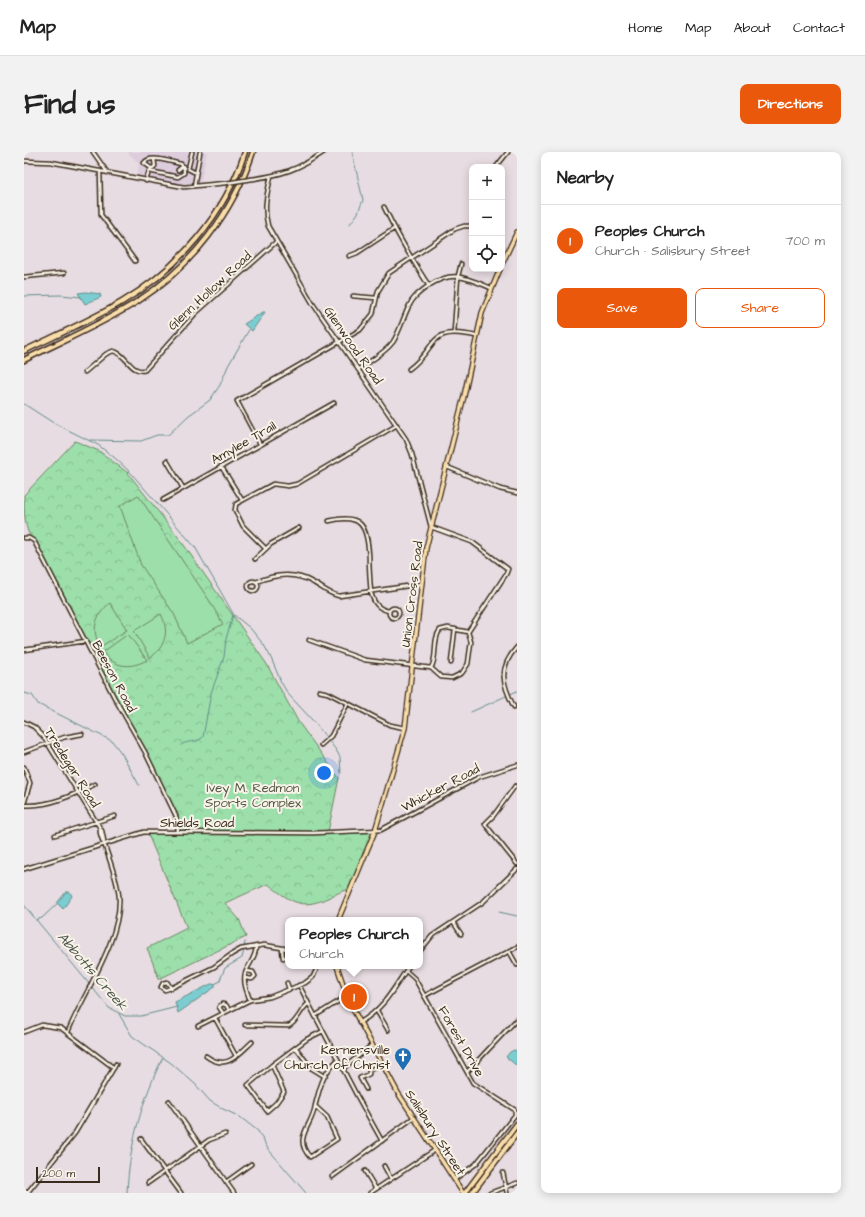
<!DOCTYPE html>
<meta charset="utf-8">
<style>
body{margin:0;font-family:"Architects Daughter",sans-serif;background:#f2f2f2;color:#222}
.controls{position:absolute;right:12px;top:12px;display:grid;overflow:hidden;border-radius:8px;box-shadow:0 2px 10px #0003}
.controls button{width:36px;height:36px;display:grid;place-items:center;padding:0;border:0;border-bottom:1px solid #e0e0e0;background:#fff;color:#222;font:20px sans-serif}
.scale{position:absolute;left:12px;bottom:10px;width:64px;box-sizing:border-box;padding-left:4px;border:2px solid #3b2a1e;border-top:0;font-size:11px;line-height:14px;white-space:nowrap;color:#3b2a1e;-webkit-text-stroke:3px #f7f3e8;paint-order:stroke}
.you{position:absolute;left:300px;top:621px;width:14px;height:14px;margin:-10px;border:3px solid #fff;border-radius:50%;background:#1a73e8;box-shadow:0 0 0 6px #1a73e833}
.badge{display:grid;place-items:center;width:26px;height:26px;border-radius:50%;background:#ea580c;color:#fff;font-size:13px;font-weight:700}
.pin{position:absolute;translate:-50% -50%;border:2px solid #fff;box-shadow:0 1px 4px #0006}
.popup{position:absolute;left:261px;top:765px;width:138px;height:52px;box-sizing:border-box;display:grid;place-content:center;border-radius:8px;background:#fff;filter:drop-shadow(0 1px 3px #0005);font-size:13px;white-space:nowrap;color:#767676}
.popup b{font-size:15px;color:#222}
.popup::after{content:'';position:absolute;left:50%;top:100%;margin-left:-8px;border:8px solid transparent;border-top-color:#fff}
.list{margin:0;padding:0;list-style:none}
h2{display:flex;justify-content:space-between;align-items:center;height:52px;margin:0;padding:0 16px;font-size:17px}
h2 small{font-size:13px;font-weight:400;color:#767676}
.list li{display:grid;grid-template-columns:26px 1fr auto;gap:12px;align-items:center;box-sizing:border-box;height:72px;padding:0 16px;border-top:1px solid #e0e0e0}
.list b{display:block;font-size:15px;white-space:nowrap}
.list p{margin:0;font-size:13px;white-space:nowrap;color:#767676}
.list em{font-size:13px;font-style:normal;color:#767676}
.actions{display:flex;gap:8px;padding:12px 16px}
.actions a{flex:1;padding:9px 0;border:1px solid #ea580c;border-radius:8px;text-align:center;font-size:14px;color:#ea580c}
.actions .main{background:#ea580c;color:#fff}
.icon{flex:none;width:22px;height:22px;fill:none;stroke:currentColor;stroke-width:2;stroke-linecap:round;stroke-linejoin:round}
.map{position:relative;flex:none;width:493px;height:1041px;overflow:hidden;border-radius:8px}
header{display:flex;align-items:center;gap:24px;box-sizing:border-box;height:56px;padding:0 20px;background:#fff;border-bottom:1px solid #e0e0e0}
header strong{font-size:19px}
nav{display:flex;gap:22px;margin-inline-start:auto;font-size:14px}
.intro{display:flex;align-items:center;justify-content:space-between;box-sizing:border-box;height:96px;padding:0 24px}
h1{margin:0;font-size:28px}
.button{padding:10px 18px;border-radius:8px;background:#ea580c;color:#fff;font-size:14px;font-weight:700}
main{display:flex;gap:24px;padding:0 24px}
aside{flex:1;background:#fff;border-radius:8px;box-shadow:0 2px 10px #0003}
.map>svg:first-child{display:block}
.built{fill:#dcccdc}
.forest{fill:url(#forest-crowns);stroke:#6c8464}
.garden{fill:#9cdfaa;stroke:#6c8464}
.water{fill:#7bcdd1;stroke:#618c89}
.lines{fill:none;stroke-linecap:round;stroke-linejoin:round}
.stream{stroke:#618c89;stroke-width:1}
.minor-casing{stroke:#3b2a1e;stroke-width:5.5}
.major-casing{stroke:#3b2a1e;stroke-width:6}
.highway-casing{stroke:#3b2a1e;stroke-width:7}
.minor{stroke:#f7f3e8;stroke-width:2.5}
.major{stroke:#f9deab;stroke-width:3.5}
.highway{stroke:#f9deab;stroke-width:4}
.minor-bridge-casing{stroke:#3b2a1e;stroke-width:5.5;stroke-linecap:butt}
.minor-bridge{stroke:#f7f3e8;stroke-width:2.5}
.labels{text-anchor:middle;stroke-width:4;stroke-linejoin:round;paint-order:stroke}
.street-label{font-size:13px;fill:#3b2a1e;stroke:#f7f3e8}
.park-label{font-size:13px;fill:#535741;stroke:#f7f3e8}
.poi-label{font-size:13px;fill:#3b2a1e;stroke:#f7f3e8;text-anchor:end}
.water-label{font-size:14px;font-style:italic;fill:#4b534b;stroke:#f7f3e8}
</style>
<header>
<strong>Map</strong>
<nav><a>Home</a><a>Map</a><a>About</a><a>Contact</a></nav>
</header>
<div class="intro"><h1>Find us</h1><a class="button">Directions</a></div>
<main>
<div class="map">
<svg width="493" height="1041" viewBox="0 0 493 1041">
<defs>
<pattern id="forest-crowns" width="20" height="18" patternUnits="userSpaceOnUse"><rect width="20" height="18" fill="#9cdfaa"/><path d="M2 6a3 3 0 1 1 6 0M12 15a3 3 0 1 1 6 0" fill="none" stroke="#87c092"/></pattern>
</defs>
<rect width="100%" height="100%" fill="#e7dce1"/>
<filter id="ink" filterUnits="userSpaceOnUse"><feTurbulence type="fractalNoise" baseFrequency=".025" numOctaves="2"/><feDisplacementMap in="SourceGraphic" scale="8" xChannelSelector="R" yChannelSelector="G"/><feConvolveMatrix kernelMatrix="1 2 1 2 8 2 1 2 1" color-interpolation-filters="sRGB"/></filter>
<g filter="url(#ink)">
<path class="built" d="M103,0H183L176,32L160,35L113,27L115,11Z"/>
<path class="forest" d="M51,289L75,299L104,321L155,386L242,511L275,571L315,626L304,680L351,679L326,738C321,737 317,740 312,742C279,759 271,753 244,732L201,751L215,767L222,785L135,827L123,796L163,776L123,680L154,679L152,664L121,600L90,545L10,389C0,380 0,358 0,343Z"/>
<path class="garden" d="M114,343L185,448L199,472L163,491L150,462L117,413L96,354Z
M86,451L103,478L76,495C67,478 71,463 86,451Z
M137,462C146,480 141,495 126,506L110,479Z
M104,482L123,508C106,517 91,516 79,500Z"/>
<path class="water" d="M62,140L76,142L77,145L61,152L54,141Z
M239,160H241L228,179L220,172Z
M42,740H46L48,744L39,757L33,751Z
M187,832H191V835L154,861L151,850Z
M490,898L493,899V914L482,905L486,900Z"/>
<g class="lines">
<path class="stream" d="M326,72L334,61L339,48L328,0
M0,144L37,143L57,145
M0,252L28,270L74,293L91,306L107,321L171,395L210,463L226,476L240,493L247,506L257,530L264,542L291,571L312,598L316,605L317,621
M66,288L117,289L133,283H144L164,264L186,248L196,233L204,214L226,176
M0,541L8,543L14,552L88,589L98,602L115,633
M447,560L493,539
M157,593C163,588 174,591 179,585L187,541L200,505L202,487L209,463
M0,753L85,856L101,864H117L153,855
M475,760L493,764
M12,768L18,766L34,751
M220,795L221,790
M190,832L195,830L201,816L218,806L220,798
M95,862L108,884L147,911L171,932L186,949L199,957L216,965L234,979L244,997L282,1041
M103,1041C105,993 118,948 139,905"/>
<g class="minor-casing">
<path id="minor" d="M69,0L83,20
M168,0L164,17L172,21
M0,9L27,10L160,35L202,31
M472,15L484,0
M154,18L159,14
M76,19L77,63L111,109
M125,19L154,25L160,21V16L157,12C147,10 126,2 120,11L127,16
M247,24C243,42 239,56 244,74L289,152L382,287L388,302L407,375L448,390L484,417L482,422L444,480
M228,27C258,23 275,17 300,0
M122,29L125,19L131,14L130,7
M170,34L176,0
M360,55C373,82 388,108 405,134
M325,104L333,101L371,76
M0,125L40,121
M329,144L352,146
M430,180L434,124L437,112
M335,217C346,209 361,201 369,190C376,179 379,166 385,154C389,145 396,140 404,134C429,118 441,125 467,136
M385,217C415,195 403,173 452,184
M61,220L82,202L89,199C102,201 107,222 121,218L172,161L252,90
M236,292L213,249L336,178L349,162L354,139L365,121L431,77L440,74H448
M143,309L159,336
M197,314L218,348
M423,315L476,337L493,341
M139,348L310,251
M305,369C338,361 343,374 345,404C345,416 346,429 347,441C350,451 354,457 365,459
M0,386H5L10,389L90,545L121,600L152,664L154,679
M241,396L219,374L211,358L212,352L249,332L264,334L273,332L373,273
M231,407L247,392L275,376
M224 434a5 5 0 1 1 10 0a5 5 0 1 1-10 0Z
M232,430C251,422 272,420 290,431C299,436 305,442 315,444L397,432
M365 461a5 5 0 1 1 10 0a5 5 0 1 1-10 0Z
M285,488L341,508L407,516L417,525L428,526L438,521L444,512L447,490L444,480L424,476L416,478C408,488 414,505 407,516
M0,498L62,489
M427,511L431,477
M295,539L304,541L366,573L381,576
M490,555C478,532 474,516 493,495
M0,570L10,575L19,584L78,679L80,689
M297,593L307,584L324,551
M0,600L41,585L58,582
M0,615L6,631L0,652
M491,634L470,663L461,672L493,712
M0,653C24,655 50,643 71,632
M31,683L91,664
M0,717L120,680L289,681L357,678L455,625L493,613
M429,770L437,782
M258,797L259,806L264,804
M396,799L408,784L459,750L493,717
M485,799L493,813
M382,819L391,827L449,931L491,958V963L452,1012L431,1027
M221,826L228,827L231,824L229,820L223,819
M263,831L265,837
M275,833L333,944L358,989
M147,836L143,830L139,831L137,835L141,838L147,836L190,815L208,802L217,797L240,793L264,797
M400,844L493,795
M226,848C223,840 219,831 221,822C224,812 232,806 232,795
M353,859L364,878
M199,861L195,855L198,852L202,853L205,858
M291,864L323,844
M191,866L212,904
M335,871C361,856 369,837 385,814
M221,873L265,874C274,869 276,858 284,852
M174,874L226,848L246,845L281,831L289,825L294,814
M0,880L18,873L37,876L90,916
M44,880C60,839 98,788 95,744C93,727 86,710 81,694C79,689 75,683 76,677
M272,896L287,916L300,924
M182,904C202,919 213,904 228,890
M248,913L260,940L252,951L243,959L224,933Z
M248,913L283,887L299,879
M321,915L348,893
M443,920L493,867
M342,937L336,926L345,922V919L358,911
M145,949L210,1041
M291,954L303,965L313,987L286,1005C268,986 289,973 291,954Z
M291,954C296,936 298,921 314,908
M117,987L157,1041
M360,1014L367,1027
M341,1019L352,1037
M479,1021L483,1041
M308,1025L389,966
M202,1030L227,1012
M124,1031L185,988L201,982
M3,1041L51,981L92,912
M346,1041L411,998
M466,1041L493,1031"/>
</g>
<g class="major-casing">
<path id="major" d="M478,112L493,80
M314,768L351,679L381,576L402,396L440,244L458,161L476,117
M313,814L323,844L331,861L374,941L439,1041"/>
</g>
<g class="highway-casing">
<path id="highway" d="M0,199C33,183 67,168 98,150C154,117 201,63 221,0
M0,208C38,189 78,172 114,149C168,114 209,61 229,0
M441,1041L493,972
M448,1041L493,981"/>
</g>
<use href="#minor" class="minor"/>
<use href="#major" class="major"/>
<use href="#highway" class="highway"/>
<g class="minor-bridge-casing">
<path id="minor-bridge" d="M202,31L228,27"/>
</g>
<use href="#minor-bridge" class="minor-bridge"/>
</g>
</g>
<defs>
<g id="church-pin" transform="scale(0.9)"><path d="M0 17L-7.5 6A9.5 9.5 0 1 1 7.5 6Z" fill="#1f6fb2" stroke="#f7f3e8"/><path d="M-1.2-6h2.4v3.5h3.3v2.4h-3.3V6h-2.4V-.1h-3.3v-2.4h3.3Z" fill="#fff"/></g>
</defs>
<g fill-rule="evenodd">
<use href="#church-pin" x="379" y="904"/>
</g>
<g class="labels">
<g class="street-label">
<text transform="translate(185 138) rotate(-43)" y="5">Glenn Hollow Road</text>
<text transform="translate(330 193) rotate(55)" y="5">Glenwood Road</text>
<text transform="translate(219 290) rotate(-30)" y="5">Amylee Trail</text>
<text transform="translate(387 442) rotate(-83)" y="5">Union Cross Road</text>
<text transform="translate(91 524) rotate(62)" y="5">Beeson Road</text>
<text transform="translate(49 615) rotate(58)" y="5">Tredegar Road</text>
<text transform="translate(416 635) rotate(-28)" y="5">Whicker Road</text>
<text x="173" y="675">Shields Road</text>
<text transform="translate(438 889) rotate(60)" y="5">Forest Drive</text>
<text transform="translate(412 980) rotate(57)" y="5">Salisbury Street</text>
</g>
<g class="park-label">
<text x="229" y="640">Ivey M. Redmon<tspan x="229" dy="15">Sports Complex</tspan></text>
</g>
<g class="poi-label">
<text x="366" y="902">Kernersville<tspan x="366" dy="15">Church of Christ</tspan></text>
</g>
<g class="water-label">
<text transform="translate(69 819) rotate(49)" y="5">Abbotts Creek</text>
</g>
</g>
</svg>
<div class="controls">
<button>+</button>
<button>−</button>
<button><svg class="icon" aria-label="locate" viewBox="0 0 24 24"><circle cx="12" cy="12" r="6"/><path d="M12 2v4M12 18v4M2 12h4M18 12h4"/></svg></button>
</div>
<div class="scale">200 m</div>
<div class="you"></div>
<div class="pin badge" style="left:330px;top:845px">1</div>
<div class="popup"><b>Peoples Church</b>Church</div>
</div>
<aside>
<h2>Nearby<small></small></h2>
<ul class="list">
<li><span class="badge">1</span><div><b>Peoples Church</b><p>Church · Salisbury Street</p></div><em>700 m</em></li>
</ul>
<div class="actions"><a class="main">Save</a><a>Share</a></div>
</aside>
</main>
